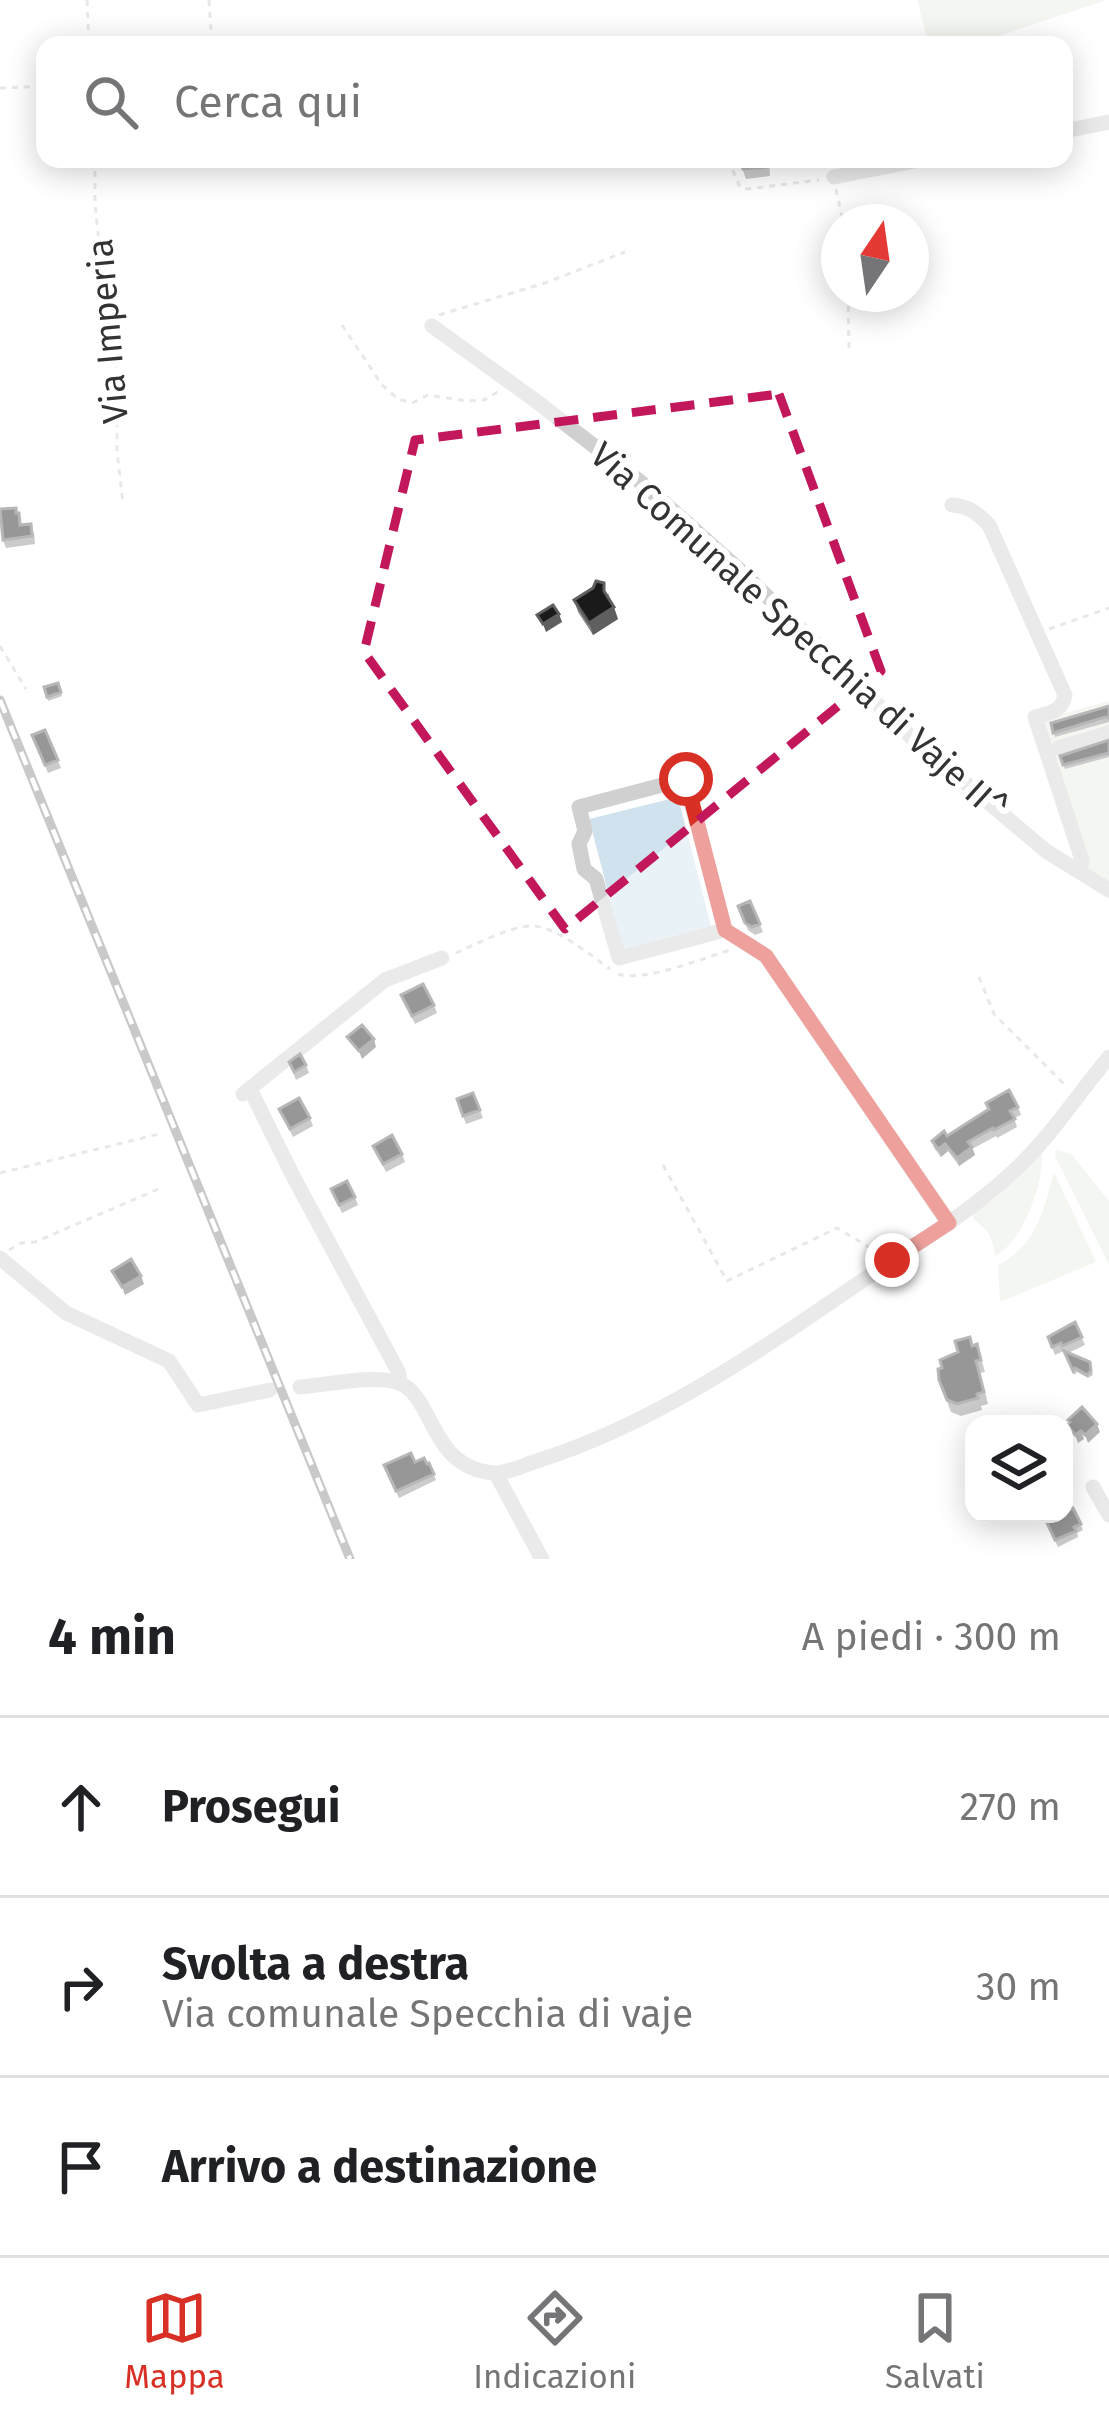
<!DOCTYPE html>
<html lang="it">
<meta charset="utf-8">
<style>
body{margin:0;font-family:"Fira Sans",sans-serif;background:#f2f2f2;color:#202124}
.controls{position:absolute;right:36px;bottom:36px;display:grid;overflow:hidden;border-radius:24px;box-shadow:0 6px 30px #0003}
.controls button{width:108px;height:108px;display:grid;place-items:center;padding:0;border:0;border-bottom:3px solid #e0e0e0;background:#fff;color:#202124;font:60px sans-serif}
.compass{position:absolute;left:821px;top:204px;width:108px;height:108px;border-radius:50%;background:#fff;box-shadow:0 6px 30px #0003;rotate:13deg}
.stop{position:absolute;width:36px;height:36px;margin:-27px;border:9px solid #d93025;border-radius:50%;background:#fff}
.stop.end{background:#d93025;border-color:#fff;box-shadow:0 3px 12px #0008}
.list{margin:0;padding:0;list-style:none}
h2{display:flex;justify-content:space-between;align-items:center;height:156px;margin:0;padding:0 48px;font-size:51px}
h2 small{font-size:39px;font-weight:400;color:#757577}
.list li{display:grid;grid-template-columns:78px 1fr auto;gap:36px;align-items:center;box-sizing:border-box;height:180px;padding:0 48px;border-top:3px solid #e0e0e0}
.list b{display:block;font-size:45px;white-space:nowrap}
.list p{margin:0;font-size:39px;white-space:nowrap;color:#757577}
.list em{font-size:39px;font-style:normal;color:#757577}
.icon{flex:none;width:66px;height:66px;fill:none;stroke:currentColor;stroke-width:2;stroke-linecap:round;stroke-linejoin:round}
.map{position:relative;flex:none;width:1109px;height:1559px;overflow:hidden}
.search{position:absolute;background:#fff;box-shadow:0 6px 30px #0003;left:36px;right:36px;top:36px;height:132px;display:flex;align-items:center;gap:30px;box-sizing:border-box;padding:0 42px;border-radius:24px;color:#757577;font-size:45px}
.sheet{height:696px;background:#fff}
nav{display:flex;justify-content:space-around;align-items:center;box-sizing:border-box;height:168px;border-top:3px solid #e0e0e0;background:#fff;font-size:33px;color:#757577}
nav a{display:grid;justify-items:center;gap:6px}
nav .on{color:#d93025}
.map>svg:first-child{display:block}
.green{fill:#e6ecdf}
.water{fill:#cfe2ee}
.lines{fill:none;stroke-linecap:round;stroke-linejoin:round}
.path{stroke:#cdcdcd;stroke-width:3;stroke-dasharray:6 6;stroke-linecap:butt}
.minor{stroke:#d0d0d0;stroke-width:15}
.rail-casing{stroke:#888;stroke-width:9}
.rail{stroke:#fff;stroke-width:4.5;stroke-dasharray:14;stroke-linecap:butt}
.wall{fill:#8c8c8c}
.shaded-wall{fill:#5f5f5f}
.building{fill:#1a1a1a;stroke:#5f5f5f;stroke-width:3}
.route{stroke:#d93025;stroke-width:15}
.marked{fill:none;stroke:#c2185b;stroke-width:9;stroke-dasharray:24 15;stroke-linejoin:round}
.labels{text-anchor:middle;stroke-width:12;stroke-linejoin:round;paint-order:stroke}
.street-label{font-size:36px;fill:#333;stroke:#fff}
</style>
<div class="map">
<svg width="1109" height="1559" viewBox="0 0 1109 1559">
<rect width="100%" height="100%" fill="#fff"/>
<path class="green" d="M917,0H1107L971,45H929Z
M1109,701V883L1090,872L1039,720Z
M1042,1149C1045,1180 1024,1241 995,1256C993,1240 989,1229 975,1221L972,1213L997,1197Z
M1056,1149L1072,1155L1109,1201V1265L1055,1156Z
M1054,1172L1096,1262L1000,1302L998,1265C1037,1245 1043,1211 1054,1172Z"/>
<path class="water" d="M678,797L711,926L623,949L589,819Z"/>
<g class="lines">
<path class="path" d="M87,0L89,45
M209,0L212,45
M0,88L45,86
M95,159V203L103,281L113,327L117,381V452L123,503
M728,159L740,187L748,189L819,180
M836,189L843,222
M848,294L849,351
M439,315L545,283L625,252
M342,325L382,385L398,399L412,403L428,395L466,401L484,400L499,391
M1049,629L1109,608
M0,646L26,689
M456,953C476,944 511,926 532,926C556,926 590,955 610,969
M618,974C646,982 700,959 730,950
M979,977L994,1014L1067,1087
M663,1165L727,1281L837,1228L879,1253
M0,1173L159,1134
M9,1250L21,1243L35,1242L163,1187"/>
<path class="minor" d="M1064,131L1109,122
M834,177L925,159
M432,326L536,401L643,484L742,572L912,738L1046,851L1109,890
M952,505C969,506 977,513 989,525L1065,695C1062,712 1050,713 1035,717L1082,860L1080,872
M1059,748L1109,733
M685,779L725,930L619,958L596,879L584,869L579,844L585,831L579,807Z
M725,930L766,956L948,1223
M250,1089L293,1176L399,1373L400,1384
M243,1094L385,980L442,958
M0,1258L66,1313L169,1361L198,1405L270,1390
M300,1387C326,1385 375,1374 399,1383C435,1397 428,1466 493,1473C506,1474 524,1465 537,1461C658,1423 765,1347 869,1276C919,1242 972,1211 1016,1169C1051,1136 1078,1094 1109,1057
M496,1474L542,1559
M1093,1487L1109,1515"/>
<g class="rail-casing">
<path id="rail" d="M0,700L350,1559"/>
</g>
<use href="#rail" class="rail"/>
</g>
<path class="wall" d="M739,159H769L770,176L746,179Z
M792,159H807L808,162L793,164Z
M16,508L19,513L22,525L34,532L35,544L6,548L3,540Z
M609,594L608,599L618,619L593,635L578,612L574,600Z
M58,683L62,696L48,701L44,687Z
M1109,706V722L1055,737L1051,723Z
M45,730L61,768L48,773L32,735Z
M1109,740V757L1065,769L1060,756Z
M750,901L763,932L755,935L748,930L738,906Z
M401,995L434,1005L437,1013L415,1024Z
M289,1062L306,1065L309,1073L296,1080Z
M473,1093L483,1118L466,1124L457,1099Z
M1018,1107L1021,1115L1014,1118L1017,1127L997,1138L996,1136L972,1149L975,1155L959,1166L948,1151L941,1157L934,1148L932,1141Z
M279,1109L310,1118L313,1126L293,1137Z
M373,1146L402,1154L405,1162L386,1172Z
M331,1189L355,1197L358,1205L342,1213Z
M1075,1322L1085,1345L1068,1353L1091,1366L1093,1375L1088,1378L1077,1372L1074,1375L1064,1351L1055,1355L1048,1337Z
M977,1344L985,1372L980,1373L988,1404L981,1406L982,1410L961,1416L951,1412L939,1380L942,1368Z
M415,1462L429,1463L436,1480L399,1498L384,1465Z
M1073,1508L1083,1530L1077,1533L1078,1537L1058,1547L1047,1523Z"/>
<path class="shaded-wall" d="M614,607L618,619L593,635L589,623Z
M559,614L562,622L546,632L543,624Z
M374,1039L376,1047L362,1059L359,1051Z
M945,1144L948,1151L941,1157L938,1149Z
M972,1147L975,1155L959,1166L957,1158Z
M141,1276L144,1284L125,1295L122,1287Z
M1097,1424L1100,1432L1088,1443L1085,1435Z
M1081,1431L1084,1439L1078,1443L1075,1435Z"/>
<path class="building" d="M741,159H766V167L743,169Z
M16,508V513H19L20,525L31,524L32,536L3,540L0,509Z
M596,581L604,583V591L614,607L589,623L574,600L593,588Z
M553,605L559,614L543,624L537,615Z
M58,683L61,692L47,697L44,687Z
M1109,706V718L1105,717L1053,733L1051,723Z
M45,730L58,760L45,765L32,735Z
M1109,740V753L1063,765L1060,756Z
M750,901L760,924L752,927L745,923L738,906Z
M423,984L434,1005L412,1016L401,995Z
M362,1025L374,1039L359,1051L347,1037Z
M300,1054L306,1065L294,1072L289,1062Z
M1009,1090L1018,1107L1010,1111L1015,1119L994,1130L993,1128L968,1142L972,1147L957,1158L945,1144L938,1149L932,1141L944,1131L947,1136L989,1109L986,1103Z
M473,1093L480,1110L463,1116L457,1099Z
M299,1098L310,1118L290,1129L279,1109Z
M392,1135L402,1154L383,1164L373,1146Z
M347,1181L355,1197L339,1205L331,1189Z
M131,1259L141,1276L122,1287L112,1271Z
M1075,1322L1082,1337L1062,1346L1061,1343L1052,1347L1048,1337Z
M970,1337L972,1346L977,1344L981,1360L976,1361L984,1392L977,1394L978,1398L957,1404L947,1400L939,1380L938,1369L942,1368L940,1360L958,1352L955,1341Z
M1064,1351L1090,1362L1091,1371L1087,1375L1075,1368L1073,1371Z
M1082,1407L1097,1424L1085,1435L1081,1431L1075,1435L1067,1425L1070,1422L1068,1420Z
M411,1453L415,1462L424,1458L427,1464L429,1463L434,1474L396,1491L384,1465Z
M1073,1508L1081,1524L1074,1527L1076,1531L1055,1540L1047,1523Z"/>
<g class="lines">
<path class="route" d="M686,779L725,930L766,956L949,1223L892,1260"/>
</g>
<path d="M0 0H1109V1559H0ZM779,394L881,671L565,929L364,652L415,440Z" fill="#fff" fill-opacity=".55" fill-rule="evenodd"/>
<path class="marked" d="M779,394L881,671L565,929L364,652L415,440Z"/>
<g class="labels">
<g class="street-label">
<text transform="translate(107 331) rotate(-95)" y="13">Via Imperia</text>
<text transform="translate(799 631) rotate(42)" y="13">Via Comunale Specchia di Vaje II^</text>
</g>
</g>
</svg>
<div class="controls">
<button><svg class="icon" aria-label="layers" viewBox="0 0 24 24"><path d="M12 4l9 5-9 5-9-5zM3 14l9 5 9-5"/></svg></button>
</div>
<svg class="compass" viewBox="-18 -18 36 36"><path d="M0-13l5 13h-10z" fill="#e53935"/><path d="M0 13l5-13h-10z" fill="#757577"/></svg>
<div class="stop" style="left:686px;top:779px"></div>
<div class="stop end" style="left:892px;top:1260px"></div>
<div class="search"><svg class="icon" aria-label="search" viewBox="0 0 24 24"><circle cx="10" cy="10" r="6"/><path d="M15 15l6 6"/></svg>Cerca qui</div>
</div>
<section class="sheet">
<h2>4 min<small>A piedi · 300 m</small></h2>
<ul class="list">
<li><svg class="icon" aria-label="ahead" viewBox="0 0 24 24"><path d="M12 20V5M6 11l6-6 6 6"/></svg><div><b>Prosegui</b></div><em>270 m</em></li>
<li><svg class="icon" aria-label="right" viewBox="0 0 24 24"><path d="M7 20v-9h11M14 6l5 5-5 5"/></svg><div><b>Svolta a destra</b><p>Via comunale Specchia di vaje</p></div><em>30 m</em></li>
<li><svg class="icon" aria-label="arrive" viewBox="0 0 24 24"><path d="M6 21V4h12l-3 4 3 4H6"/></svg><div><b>Arrivo a destinazione</b></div></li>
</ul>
</section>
<nav>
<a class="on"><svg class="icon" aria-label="map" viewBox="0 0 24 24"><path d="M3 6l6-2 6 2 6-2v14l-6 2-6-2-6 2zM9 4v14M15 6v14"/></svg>Mappa</a>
<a><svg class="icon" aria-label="directions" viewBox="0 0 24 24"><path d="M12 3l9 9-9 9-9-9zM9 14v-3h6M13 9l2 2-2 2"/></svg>Indicazioni</a>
<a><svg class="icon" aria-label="saved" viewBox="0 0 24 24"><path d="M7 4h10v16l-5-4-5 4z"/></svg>Salvati</a>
</nav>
